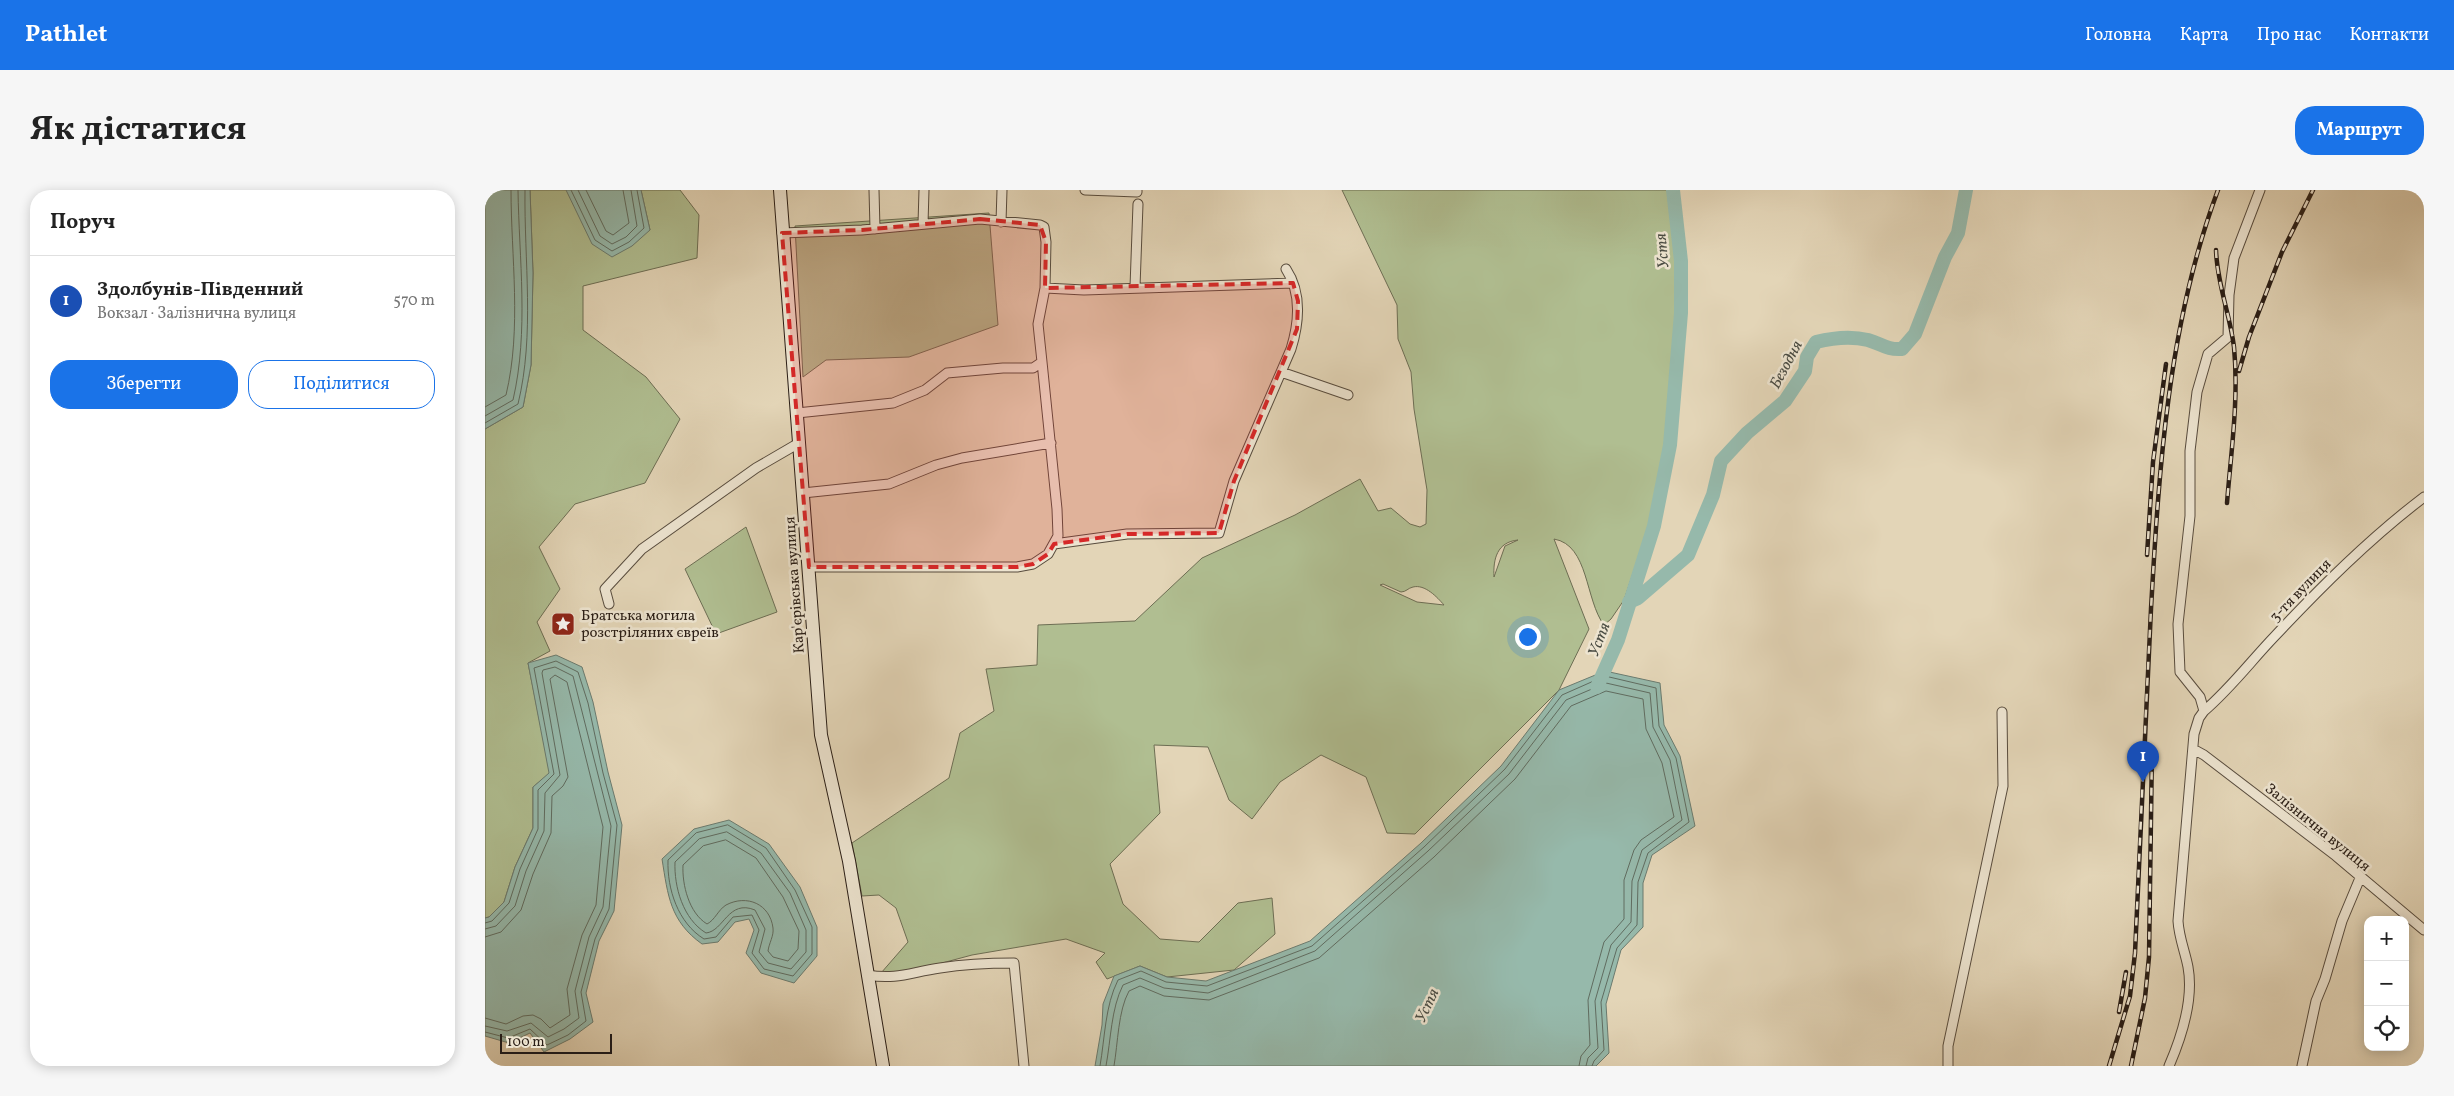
<!DOCTYPE html>
<html lang="uk">
<meta charset="utf-8">
<style>
body{margin:0;font-family:Vollkorn,serif;background:#f6f6f6;color:#222}
.controls{position:absolute;right:15px;bottom:15px;display:grid;overflow:hidden;border-radius:10px;box-shadow:0 2px 12px #0003}
.controls button{width:45px;height:45px;display:grid;place-items:center;padding:0;border:0;border-bottom:1px solid #e0e0e0;background:#fff;color:#222;font:25px sans-serif}
.scale{position:absolute;left:15px;bottom:12px;width:112px;box-sizing:border-box;padding-left:5px;border:2px solid #2a1e16;border-top:0;font-size:14px;line-height:18px;white-space:nowrap;color:#2a1e16;-webkit-text-stroke:4px #ede4d0;paint-order:stroke}
.you{position:absolute;left:1042px;top:446px;width:18px;height:18px;margin:-12px;border:4px solid #fff;border-radius:50%;background:#1a73e8;box-shadow:0 0 0 8px #1a73e833}
.badge{display:grid;place-items:center;width:32px;height:32px;border-radius:50%;background:#1a73e8;color:#fff;font-size:16px;font-weight:700}
.pin{position:absolute;translate:-50% -41px;filter:drop-shadow(0 1px 2px #0008)}
.pin::after{content:'';position:absolute;top:26px;width:18px;height:15px;background:inherit;clip-path:polygon(0 0,100% 0,50% 100%)}
.list{margin:0;padding:0;list-style:none}
h2{display:flex;justify-content:space-between;align-items:center;height:65px;margin:0;padding:0 20px;font-size:21px}
h2 small{font-size:16px;font-weight:400;color:#767676}
.list li{display:grid;grid-template-columns:32px 1fr auto;gap:15px;align-items:center;box-sizing:border-box;height:90px;padding:0 20px;border-top:1px solid #e0e0e0}
.list b{display:block;font-size:19px;white-space:nowrap}
.list p{margin:0;font-size:16px;white-space:nowrap;color:#767676}
.list em{font-size:16px;font-style:normal;color:#767676}
.actions{display:flex;gap:10px;padding:15px 20px}
.actions a{flex:1;padding:11px 0;border:1px solid #1a73e8;border-radius:20px;text-align:center;font-size:18px;color:#1a73e8}
.actions .main{background:#1a73e8;color:#fff}
.icon{flex:none;width:28px;height:28px;fill:none;stroke:currentColor;stroke-width:2;stroke-linecap:round;stroke-linejoin:round}
.map{position:relative;flex:none;width:1939px;height:876px;overflow:hidden;border-radius:20px}
header{display:flex;align-items:center;gap:30px;box-sizing:border-box;height:70px;padding:0 25px;background:#1a73e8;color:#fff}
header strong{font-size:24px}
nav{display:flex;gap:28px;margin-inline-start:auto;font-size:18px}
.intro{display:flex;align-items:center;justify-content:space-between;box-sizing:border-box;height:120px;padding:0 30px}
h1{margin:0;font-size:35px}
.button{padding:12px 22px;border-radius:20px;background:#1a73e8;color:#fff;font-size:18px;font-weight:700}
main{display:flex;gap:30px;padding:0 30px}
aside{flex:1;background:#fff;border-radius:20px;box-shadow:0 2px 12px #0003}
.map>svg:first-child{display:block}
.green{fill:#b0be91;stroke:#6d6e54;fill-rule:evenodd}
.water{fill:#96b9ab;stroke:#6b7b6f}
.lines{fill:none;stroke-linecap:round;stroke-linejoin:round}
.shore{stroke:#606c60;stroke-width:1}
.river{stroke:#96b9ab;stroke-width:14}
.street-casing{stroke:#584c3e;stroke-width:11}
.secondary-casing{stroke:#2a1e16;stroke-width:14}
.street{stroke:#ede4d0;stroke-width:9}
.secondary{stroke:#ede4d0;stroke-width:12}
.rail-casing{stroke:#2a1e16;stroke-width:4.5}
.rail{stroke:#ede4d0;stroke-width:2.5;stroke-dasharray:8;stroke-linecap:butt}
.marked{fill:#d62828;fill-opacity:0.2;stroke:#d62828;stroke-width:4;stroke-dasharray:10 6;stroke-linejoin:round}
.labels{text-anchor:middle;stroke-width:5;stroke-linejoin:round;paint-order:stroke}
.street-label{font-size:15px;fill:#2a1e16;stroke:#ede4d0}
.poi-label{font-size:15px;fill:#2a1e16;stroke:#ede4d0;text-anchor:start}
.water-label{font-size:16px;font-style:italic;fill:#4a4c43;stroke:#ede4d0}
</style>
<header>
<strong>Pathlet</strong>
<nav><a>Головна</a><a>Карта</a><a>Про нас</a><a>Контакти</a></nav>
</header>
<div class="intro"><h1>Як дістатися</h1><a class="button">Маршрут</a></div>
<main>
<aside>
<h2>Поруч<small></small></h2>
<ul class="list">
<li><span class="badge" style="background:#1a4fb4">1</span><div><b>Здолбунів-Південний</b><p>Вокзал · Залізнична вулиця</p></div><em>570 m</em></li>
</ul>
<div class="actions"><a class="main">Зберегти</a><a>Поділитися</a></div>
</aside>
<div class="map">
<svg width="1939" height="876" viewBox="0 0 1939 876">
<rect width="100%" height="100%" fill="#e3d5b7"/>
<filter id="stains"><feTurbulence type="fractalNoise" baseFrequency=".004" numOctaves="4"/><feColorMatrix values="0 0 0 0 .2 0 0 0 0 .09 0 0 0 0 .02 0 0 0 .5 -.17"/></filter>
<radialGradient id="worn" r=".72"><stop offset=".6" stop-color="#630" stop-opacity="0"/><stop offset="1" stop-color="#630" stop-opacity=".3"/></radialGradient>
<path class="green" d="M45,0H81L165,40L156,0H195L214,25L212,68L98,96V140L161,187L195,229L160,293L90,314L54,357L75,399L52,432L65,461L43,473L65,583L48,597V638L30,677L19,712L4,727L0,728V239L38,217L46,175L48,83Z
M857,0H1186L1193,72V125L1179,257L1164,336L1139,410L1126,429L1119,435C1100,410 1104,355 1069,349L1104,439L1074,500L930,644L902,643L881,587L836,565L795,592L767,629L744,610L723,557L669,555L675,623L625,674L638,714L675,749L714,752L753,713L787,708L790,744L749,780L682,787L655,776L622,789L611,772L620,763L581,749L487,765L416,784L396,783L423,752L411,718L394,705L377,706L367,653L464,588L475,543L509,521L501,479L552,475L553,435L650,431L717,368L810,325L875,289L893,321L906,318L925,334L935,337L941,334L942,300L929,219L926,182L913,149L912,115ZM1033,350L1020,356L1009,387C1008,369 1012,352 1033,350ZM898,394L916,402C921,402 923,398 928,397C940,394 952,407 959,415L932,412L895,395Z
M504,23L513,135L424,167L341,170L318,187L310,36Z
M261,337L292,422L231,444L200,379Z"/>
<path class="water" d="M0,0H45L48,83L46,175L38,217L0,239Z
M81,0H156L165,40L147,56L127,67L107,54Z
M71,465L97,477L108,512L123,582L137,635L129,721L114,751L101,803L108,832L85,849L59,862L45,843L24,853L0,846V728L4,727L19,712L30,677L48,638V597L64,583L43,473Z
M1120,481L1175,493L1179,535L1195,566L1210,636L1167,665L1158,693V737L1136,760L1121,814L1124,863L1111,876H610L617,835L618,814L629,786L655,776L682,787L721,791L825,751L936,653L1016,576L1074,500Z
M244,630L284,654L315,697L332,737V766L309,793L276,783L261,763L269,740L264,729L250,732L233,752L217,754C185,731 183,706 177,669L209,639Z"/>
<g class="lines">
<path class="shore" d="M86,0L110,50L127,61L144,52L159,38L152,0
M93,0L115,46L127,54L141,47L152,36L146,0
M101,0L121,41L128,45L144,33L138,0
M0,217L21,205C37,138 26,67 26,0
M0,226L28,210C44,141 34,69 33,0
M0,233L33,214C50,144 39,71 40,0
M243,635L281,658L310,700L327,737V764L308,786L279,779L267,763L274,740L267,725L248,727L231,747L219,749C193,733 182,699 183,670L211,643Z
M242,642L276,663L305,703L321,740V762L306,779L283,773L274,762L280,739L270,720C243,709 239,741 221,743C198,729 189,697 190,672L214,649Z
M241,650L271,668L298,707L314,741L313,759L303,771L288,767L283,761C284,753 289,746 288,738C285,714 262,704 241,715C233,720 230,730 222,734C204,723 197,695 198,675L218,656Z
M0,733L7,731L24,713L35,679L53,639V600L69,584L49,478L71,471L93,482L103,513L118,583L132,635L124,719L110,749L96,802L101,831L83,845L62,855L45,839L23,848L0,842
M0,739L11,736L30,716L41,681L59,641L60,603L75,585L57,483L58,480L70,477L88,486L126,636L118,717L104,747L90,801L94,828L79,839L63,847L46,833L22,841L0,836
M0,747L16,742L36,720L48,684L66,643L67,606L78,596L83,587L65,489L70,485L82,492L118,637L111,715L97,745L82,799L85,825L65,838L56,829L48,825L38,826L21,834L0,828
M615,876C620,847 620,816 633,790L656,781L681,792L722,796L827,756L939,657L1020,579L1077,505L1120,486L1171,498L1174,536L1191,568L1204,632L1163,663L1153,692L1152,735L1132,758L1116,812L1119,860L1109,871L1107,876
M621,876C626,849 626,819 638,795L655,788L679,798L723,803L830,761L943,661L1024,584L1081,510L1121,493L1165,503L1168,537L1185,570L1197,630L1157,660L1147,691L1146,732L1126,755L1110,811L1113,858L1103,868L1101,876
M629,876C633,853 633,821 644,801L655,796L679,806L724,810L834,768L949,667L1030,589L1086,516L1121,501L1158,509L1161,539L1177,573L1189,627L1156,650L1149,660L1139,690V729L1119,752L1103,810L1105,855L1096,866L1094,876"/>
<path class="river" d="M1144,412L1153,408L1203,365L1228,305L1236,271L1262,243L1300,211L1320,181L1322,167L1331,152C1347,148 1367,146 1383,150C1397,154 1401,160 1417,159L1430,144L1460,67L1473,43L1481,0
M1112,497L1133,450L1169,336L1185,255L1196,123V71L1188,0"/>
<g class="street-casing">
<path id="street" d="M389,0L390,39
M600,0L652,2V0
M516,32L517,0
M438,34L439,0
M297,43L377,40L495,29L555,35L559,37L561,52L560,98L599,100L808,93
M650,97L653,14
M796,182L863,205
M312,223L408,213L440,200L462,183L518,178H548L557,172L553,134L560,98
M318,303L404,294L451,275L477,268L566,253
M569,354L642,344L734,343L749,291L806,159C814,133 817,103 801,79
M324,377H532L548,374L563,364L573,346L572,319L557,172
M124,414L120,399L157,359L271,278L314,253
M1719,521C1745,499 1766,471 1789,447C1836,397 1884,349 1939,307
M1708,559L1719,565L1851,666L1939,740
M382,785C413,790 426,782 455,778C480,774 505,773 529,773L539,876
M1463,876V856L1518,596L1517,522
M1684,876C1697,846 1709,810 1703,777C1700,761 1694,748 1693,731L1709,544L1714,528L1719,521L1715,507L1695,482L1693,434L1705,326V261L1712,202L1723,164L1743,147L1744,105L1749,68L1775,0
M1817,876L1831,811L1840,789L1857,731L1875,688"/>
</g>
<g class="secondary-casing">
<path id="secondary" d="M295,0L336,545L364,671L398,876"/>
</g>
<use href="#street" class="street"/>
<use href="#secondary" class="secondary"/>
<g class="rail-casing">
<path id="rail" d="M1731,60C1732,94 1745,124 1749,157C1754,209 1746,262 1742,313
M1754,181L1764,147L1797,62L1828,0
M1662,365L1668,272L1681,174
M1634,822L1641,782
M1624,876L1645,806L1650,763C1655,649 1660,534 1666,419C1674,278 1683,134 1733,0
M1646,876L1660,808L1664,767L1667,558"/>
</g>
<use href="#rail" class="rail"/>
</g>
<path class="marked" d="M495,29L555,35L561,52L560,98L808,93L813,111L812,139L749,291L734,343L642,344L569,354L563,364L548,374L532,377H324L297,43L377,40Z"/>
<defs>
<g id="sight-square" transform="scale(1.25)"><rect x="-9" y="-9" width="18" height="18" rx="4" fill="#8f2418" stroke="#ede4d0"/><path d="M0-6L1.8-2.2L6-1.7L2.9 1.2L3.7 5.4L0 3.3L-3.7 5.4L-2.9 1.2L-6-1.7L-1.8-2.2Z" fill="#fff"/></g>
</defs>
<g fill-rule="evenodd">
<use href="#sight-square" x="78" y="434"/>
</g>
<g class="labels">
<g class="street-label">
<text transform="translate(309 395) rotate(-94)" y="5">Кар'єрівська вулиця</text>
<text transform="translate(1815 400) rotate(-46)" y="5">3-тя вулиця</text>
<text transform="translate(1833 637) rotate(39)" y="5">Залізнична вулиця</text>
</g>
<g class="poi-label">
<text x="96" y="430">Братська могила<tspan x="96" dy="17">розстріляних євреїв</tspan></text>
</g>
<g class="water-label">
<text transform="translate(1176 61) rotate(-95)" y="6">Устя</text>
<text transform="translate(1300 174) rotate(-62)" y="6">Безодня</text>
<text transform="translate(1113 449) rotate(-69)" y="6">Устя</text>
<text transform="translate(941 815) rotate(-65)" y="6">Устя</text>
</g>
</g>
<rect width="100%" height="100%" filter="url(#stains)"/>
<rect width="100%" height="100%" fill="url(#worn)"/>
</svg>
<div class="controls">
<button>+</button>
<button>−</button>
<button><svg class="icon" aria-label="locate" viewBox="0 0 24 24"><circle cx="12" cy="12" r="6"/><path d="M12 2v4M12 18v4M2 12h4M18 12h4"/></svg></button>
</div>
<div class="scale">100 m</div>
<div class="you"></div>
<div class="pin badge" style="left:1658px;top:592px;background:#1a4fb4">1</div>
</div>
</main>
